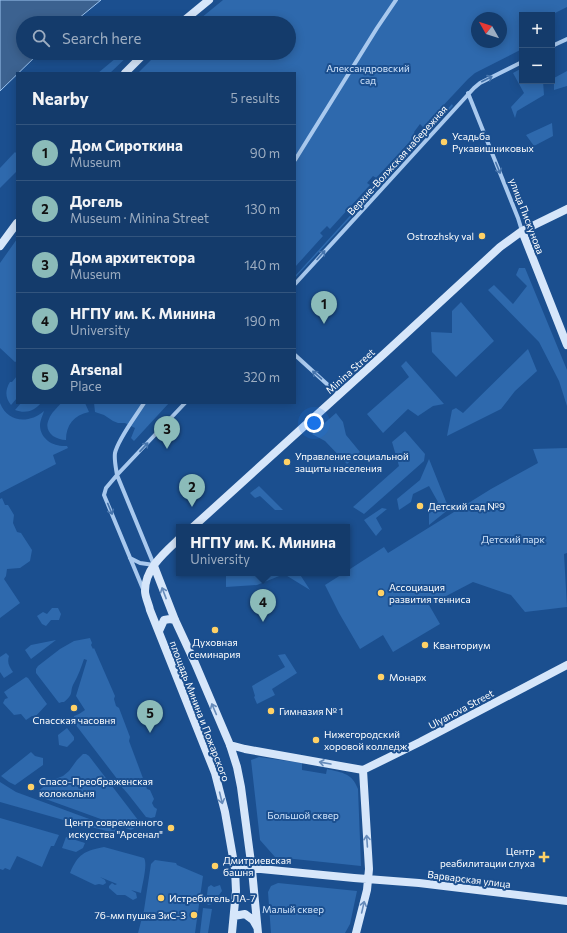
<!DOCTYPE html>
<meta charset="utf-8">
<style>
body{margin:0;font-family:Commissioner,sans-serif;background:#1d4271;color:#f1f3f6}
.controls{position:absolute;right:12px;top:12px;display:grid;overflow:hidden;border-radius:0px;box-shadow:0 2px 10px #0003}
.controls button{width:36px;height:36px;display:grid;place-items:center;padding:0;border:0;border-bottom:1px solid #33557e;background:#143b6b;color:#f1f3f6;font:20px sans-serif}
.compass{position:absolute;left:471px;top:12px;width:36px;height:36px;border-radius:50%;background:#143b6b;box-shadow:0 2px 10px #0003;rotate:309deg}
.you{position:absolute;left:314px;top:423px;width:14px;height:14px;margin:-10px;border:3px solid #fff;border-radius:50%;background:#1a73e8;box-shadow:0 0 0 6px #1a73e833}
.badge{display:grid;place-items:center;width:26px;height:26px;border-radius:50%;background:#8bbbb9;color:#111;font-size:13px;font-weight:700}
.pin{position:absolute;translate:-50% -33px;filter:drop-shadow(0 1px 2px #0008)}
.pin::after{content:'';position:absolute;top:21px;width:14px;height:12px;background:inherit;clip-path:polygon(0 0,100% 0,50% 100%)}
.popup{position:absolute;left:176px;top:524px;width:174px;height:52px;box-sizing:border-box;display:grid;place-content:center;border-radius:0px;background:#143b6b;filter:drop-shadow(0 1px 3px #0005);font-size:13px;white-space:nowrap;color:#9dadc1}
.popup b{font-size:15px;color:#f1f3f6}
.popup::after{content:'';position:absolute;left:50%;top:100%;margin-left:-8px;border:8px solid transparent;border-top-color:#143b6b}
.list{margin:0;padding:0;list-style:none}
h2{display:flex;justify-content:space-between;align-items:center;height:52px;margin:0;padding:0 16px;font-size:17px}
h2 small{font-size:13px;font-weight:400;color:#9dadc1}
.list li{display:grid;grid-template-columns:26px 1fr auto;gap:12px;align-items:center;box-sizing:border-box;height:56px;padding:0 16px;border-top:1px solid #33557e}
.list b{display:block;font-size:15px;white-space:nowrap}
.list p{margin:0;font-size:13px;white-space:nowrap;color:#9dadc1}
.list em{font-size:13px;font-style:normal;color:#9dadc1}
.icon{flex:none;width:22px;height:22px;fill:none;stroke:currentColor;stroke-width:2;stroke-linecap:round;stroke-linejoin:round}
.map{position:relative;flex:none;width:567px;height:933px;overflow:hidden}
.search{position:absolute;background:#143b6b;box-shadow:0 2px 10px #0003;left:16px;top:16px;width:280px;height:44px;display:flex;align-items:center;gap:10px;box-sizing:border-box;padding:0 14px;border-radius:22px;color:#9dadc1;font-size:15px}
.panel{position:absolute;background:#143b6b;box-shadow:0 2px 10px #0003;left:16px;top:72px;width:280px;height:332px;border-radius:0px}
.map>svg:first-child{display:block}
.green{fill:#2e69ad;fill-rule:evenodd}
.water{fill:#3c6290;stroke:#9cc4f0}
.lines{fill:none;stroke-linecap:round;stroke-linejoin:round}
.street{stroke:#a9c9ee;stroke-width:4}
.secondary{stroke:#d6e6fa;stroke-width:8}
.oneway{stroke:#4674ac}
.oneway2{stroke:#668bba}
.poi-dot{fill:#ffd166;stroke:#1b4f8f;stroke-width:1.5}
.labels{text-anchor:middle;stroke-width:4;stroke-linejoin:round;paint-order:stroke}
.park-label{font-size:10px;fill:#cfe3fa;stroke:#1b4f8f}
.poi-label{font-size:10px;fill:#fff;stroke:#1b4f8f;text-anchor:start}
.street-label{font-size:10px;fill:#fff;stroke:#1b4f8f}
</style>
<div class="map">
<svg width="567" height="933" viewBox="0 0 567 933">
<rect width="100%" height="100%" fill="#1b4f8f"/>
<path class="green" d="M223,0H567V7L551,15H522V49L475,73L468,79L423,127L420,124L414,132L416,135L376,178L373,176L367,183L370,185L330,229L327,226L320,233L323,236L295,267V73H138L158,53H289V23H195ZM477,18H501V42H477Z
M122,53H131L110,73H98Z
M522,68V81H543L544,95L517,111L515,118L511,107L524,93L513,73Z
M567,71V86L554,90V78Z
M452,104L453,106L295,278V276Z
M552,123L553,136L534,146L526,135Z
M15,152L17,154V171L0,188V168Z
M17,239V361L15,362L0,348V263Z
M519,268H525L567,370V406L559,381L539,342L488,290L494,285L513,304L527,286L516,275Z
M461,302L494,341L456,377L432,352L431,332L452,333V311Z
M528,349L537,371L515,391L501,409L447,436L452,410L456,408L463,413Z
M406,361L444,404L433,406L418,416L408,409L383,433L367,414L409,377L401,366Z
M17,376V398L11,405C5,398 5,390 10,382H12Z
M0,403C8,423 29,424 44,411C43,415 40,420 40,426C41,440 54,447 67,446L68,448L53,455L56,464L0,493Z
M21,403H41C34,411 26,414 15,410Z
M61,403H85L89,412C74,415 66,425 66,440C54,440 43,431 49,419C51,413 57,408 61,403Z
M94,403H169L134,441L131,438L135,428L125,423H118L113,421L104,415L95,412Z
M336,413L343,422L346,435L360,452L347,464L325,441L312,434Z
M405,431L425,454L424,461L364,514L353,507L399,466L392,442Z
M567,448V553L564,554L567,607L525,612L511,595L473,582L429,605L440,624L393,652L383,635L360,649L339,613L325,585L344,573H347V571L384,547L388,553L491,489L538,463L533,449Z
M429,459L449,509L429,525V513L438,502L429,486L413,494L411,502L399,510L397,499L420,480Z
M259,486L283,510H275L260,496L255,498L250,493Z
M2,498L5,505H8L14,515L13,523L17,532L21,533L32,550L30,561L20,568L7,569L6,576L4,579L20,603L0,618V499Z
M382,508L387,509L376,518L382,529L376,536L364,520Z
M226,573H299L310,590L284,574L257,585L226,587Z
M52,608H58L61,614L59,620H51L46,626L42,624L37,616L43,612L47,614Z
M90,638L92,643L91,645L93,649L94,648L115,696L114,699L116,706L119,708L130,737L129,741L147,789L150,790L154,799L152,803L154,807L157,809L155,817L151,818L146,817L128,794L121,786V784L72,720L74,718V716L79,714L85,710L76,696L87,660L84,659C81,668 78,676 74,683C69,692 75,693 64,702H62L59,703L36,673V669L38,666L60,649L74,641Z
M56,640L31,659L25,650L31,645Z
M6,653L9,656C7,663 9,666 13,672L4,678L0,672V657Z
M285,654L297,673L272,689L275,695L257,704L254,697L255,696L252,686L285,667L278,655Z
M26,677L28,678L47,704L35,717L32,716L26,720L21,714L14,715L3,703L5,699L8,698L4,692Z
M67,728L74,737V740L67,747L59,745L58,735Z
M31,752L35,756L43,758V765L15,785L9,782L1,776Z
M83,754H86L89,756L138,820C138,826 135,828 131,830L40,797L38,791L53,780L63,776L69,771L77,760Z
M259,757L302,763V770L326,774L327,769C343,773 352,773 358,789L361,866L275,857L260,840L251,760Z
M0,782L16,792L130,834V837L60,819L0,802Z
M0,818L59,835L54,846H51L42,867L17,856L10,870L5,868L3,870L0,869Z
M66,837L85,843L83,848L76,852L62,848Z
M104,847L144,858C148,864 142,885 141,893L131,890L136,893L137,898L133,900L125,895H117L109,888V886L112,883L115,885L117,884L100,877L105,880L106,883L103,885L99,884L95,885L70,873C78,854 84,851 104,847Z
M155,860L176,863L177,865L203,876L195,933H138L144,910L151,864Z
M278,883L357,891L350,924L345,933H271L268,892L271,886Z
M211,885L214,887L220,885L222,891L219,895L214,897L212,904L208,905L206,902L208,887Z
M203,908L212,909L208,933H200Z"/>
<path class="water" d="M0,0H101L73,23H23V53H39L0,91Z"/>
<g class="lines">
<path class="street" d="M552,46L567,39
M468,93L518,218L522,231
M295,160L377,28L396,0
M295,284L474,88L480,83L522,62
M295,355L339,395
M144,403C136,416 118,439 115,453C114,460 116,468 117,475L154,565
M130,558L140,563L154,565
M143,589L104,495L106,488L117,475L185,403"/>
<path class="secondary" d="M181,23L209,0
M125,73L145,53
M522,231L567,345
M0,246L17,223
M193,527L385,353L500,247L522,231L567,209
M179,539C164,553 145,569 145,591C145,597 149,604 150,610L215,773L225,812L235,869L236,891L232,933
M154,566L175,620L195,663L230,745L237,767L241,787L252,870L258,933
M159,631L164,620L170,619L175,620
M230,745L245,749L363,770
M363,770L420,742L567,665
M235,869H261L354,878L419,883L567,901
M234,916L245,914L253,920L257,927
M356,933L367,890L369,869L363,770"/>
</g>
<defs><path id="oneway-shaft" d="M-6 0H5M1.5-3L5.5 0L1.5 3" fill="none" stroke-width="1.6" stroke-linecap="round" stroke-linejoin="round"/></defs>
<g class="oneway">
<use href="#oneway-shaft" transform="translate(487 79) rotate(-27)"/>
<use href="#oneway-shaft" transform="translate(498 168) rotate(68)"/>
<use href="#oneway-shaft" transform="translate(321 255) rotate(-48)"/>
<use href="#oneway-shaft" transform="translate(317 375) rotate(-139)"/>
<use href="#oneway-shaft" transform="translate(144 447) rotate(-47)"/>
<use href="#oneway-shaft" transform="translate(110 509) rotate(68)"/>
</g>
<g class="oneway2">
<use href="#oneway-shaft" transform="translate(164 593) rotate(-111)"/>
<use href="#oneway-shaft" transform="translate(214 709) rotate(-113)"/>
<use href="#oneway-shaft" transform="translate(325 763) rotate(-170)"/>
<use href="#oneway-shaft" transform="translate(221 798) rotate(76)"/>
<use href="#oneway-shaft" transform="translate(367 841) rotate(-94)"/>
<use href="#oneway-shaft" transform="translate(363 907) rotate(-77)"/>
</g>
<g class="poi-dot">
<circle cx="444" cy="142" r="4"/>
<circle cx="482" cy="236" r="4"/>
<circle cx="287" cy="462" r="4"/>
<circle cx="420" cy="506" r="4"/>
<circle cx="381" cy="593" r="4"/>
<circle cx="215" cy="630" r="4"/>
<circle cx="425" cy="645" r="4"/>
<circle cx="381" cy="677" r="4"/>
<circle cx="74" cy="708" r="4"/>
<circle cx="271" cy="711" r="4"/>
<circle cx="316" cy="740" r="4"/>
<circle cx="31" cy="787" r="4"/>
<circle cx="171" cy="828" r="4"/>
<path d="M542 851h4v4h4v4h-4v4h-4v-4h-4v-4h4z"/>
<circle cx="215" cy="866" r="4"/>
<circle cx="161" cy="898" r="4"/>
<circle cx="194" cy="915" r="4"/>
</g>
<g class="labels">
<g class="park-label">
<text x="368" y="72">Александровский<tspan x="368" dy="12">сад</tspan></text>
<text x="513" y="543">Детский парк</text>
<text x="303" y="819">Большой сквер</text>
<text x="293" y="913">Малый сквер</text>
</g>
<g class="poi-label">
<text x="452" y="140">Усадьба<tspan x="452" dy="12">Рукавишниковых</tspan></text>
<text x="474" y="240" text-anchor="end">Ostrozhsky val</text>
<text x="295" y="460">Управление социальной<tspan x="295" dy="12">защиты населения</tspan></text>
<text x="428" y="510">Детский сад №9</text>
<text x="389" y="591">Ассоциация<tspan x="389" dy="12">развития тенниса</tspan></text>
<text x="215" y="646" text-anchor="middle">Духовная<tspan x="215" dy="12">семинария</tspan></text>
<text x="433" y="649">Кванториум</text>
<text x="389" y="681">Монарх</text>
<text x="279" y="715">Гимназия № 1</text>
<text x="74" y="724" text-anchor="middle">Спасская часовня</text>
<text x="324" y="738">Нижегородский<tspan x="324" dy="12">хоровой колледж</tspan></text>
<text x="39" y="785">Спасо-Преображенская<tspan x="39" dy="12">колокольня</tspan></text>
<text x="163" y="826" text-anchor="end">Центр современного<tspan x="163" dy="12">искусства "Арсенал"</tspan></text>
<text x="535" y="855" text-anchor="end">Центр<tspan x="535" dy="12">реабилитации слуха</tspan></text>
<text x="223" y="864">Дмитриевская<tspan x="223" dy="12">башня</tspan></text>
<text x="169" y="902">Истребитель ЛА-7</text>
<text x="186" y="919" text-anchor="end">76-мм пушка ЗиС-3</text>
</g>
<g class="street-label">
<text transform="translate(397 160) rotate(-48)" y="4">Верхне-Волжская набережная</text>
<text transform="translate(527 216) rotate(69)" y="4">улица Пискунова</text>
<text transform="translate(350 371) rotate(-42)" y="4">Minina Street</text>
<text transform="translate(461 709) rotate(-28)" y="4">Ulyanova Street</text>
<text transform="translate(200 711) rotate(69)" y="4">площадь Минина и Пожарского</text>
<text transform="translate(469 879) rotate(7)" y="4">Варварская улица</text>
</g>
</g>
</svg>
<div class="controls">
<button>+</button>
<button>−</button>
</div>
<svg class="compass" viewBox="-18 -18 36 36"><path d="M0-13l5 13h-10z" fill="#e53935"/><path d="M0 13l5-13h-10z" fill="#9dadc1"/></svg>
<div class="you"></div>
<div class="pin badge" style="left:324px;top:324px">1</div>
<div class="pin badge" style="left:192px;top:507px">2</div>
<div class="pin badge" style="left:167px;top:449px">3</div>
<div class="pin badge" style="left:263px;top:622px">4</div>
<div class="popup"><b>НГПУ им. К. Минина</b>University</div>
<div class="pin badge" style="left:150px;top:733px">5</div>
<div class="search"><svg class="icon" aria-label="search" viewBox="0 0 24 24"><circle cx="10" cy="10" r="6"/><path d="M15 15l6 6"/></svg>Search here</div>
<section class="panel">
<h2>Nearby<small>5 results</small></h2>
<ul class="list">
<li><span class="badge">1</span><div><b>Дом Сироткина</b><p>Museum</p></div><em>90 m</em></li>
<li><span class="badge">2</span><div><b>Догель</b><p>Museum · Minina Street</p></div><em>130 m</em></li>
<li><span class="badge">3</span><div><b>Дом архитектора</b><p>Museum</p></div><em>140 m</em></li>
<li><span class="badge">4</span><div><b>НГПУ им. К. Минина</b><p>University</p></div><em>190 m</em></li>
<li><span class="badge">5</span><div><b>Arsenal</b><p>Place</p></div><em>320 m</em></li>
</ul>
</section>
</div>
